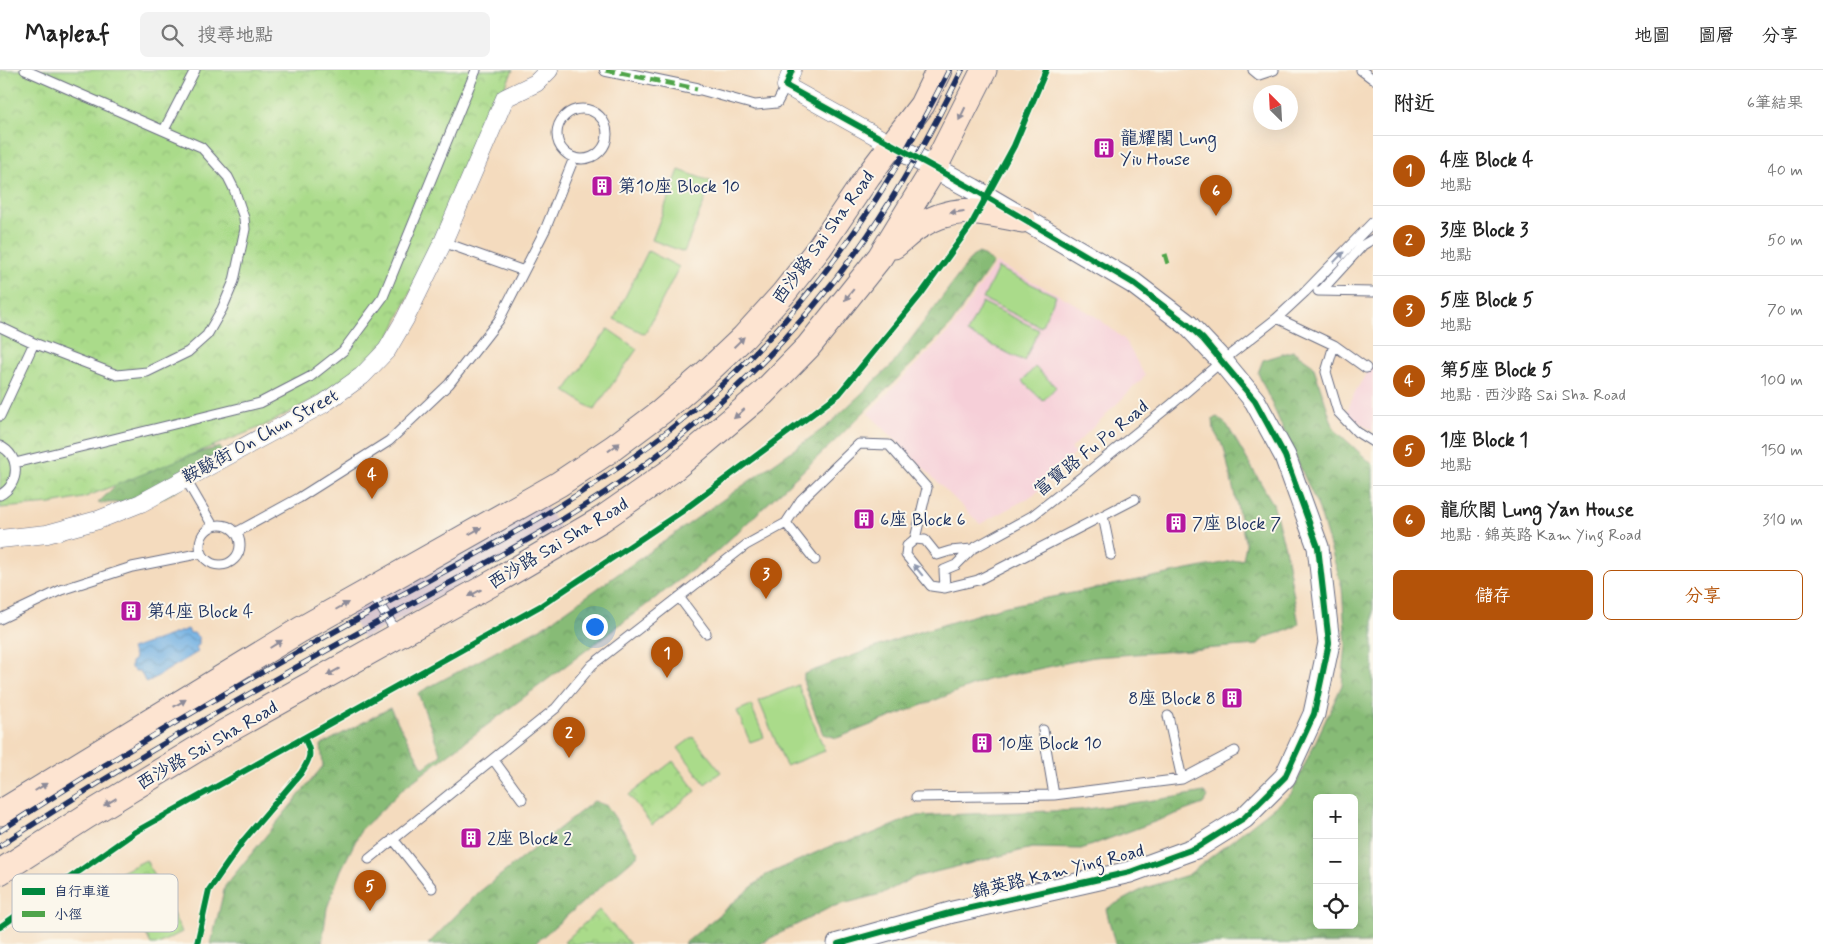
<!DOCTYPE html>
<html lang="zh-TW">
<meta charset="utf-8">
<style>
body{margin:0;font-family:Mynerve,"LXGW WenKai TC",sans-serif;background:#f2f2f2;color:#222}
.controls{position:absolute;right:15px;bottom:15px;display:grid;overflow:hidden;border-radius:8px;box-shadow:0 5px 20px #0002}
.controls button{width:45px;height:45px;display:grid;place-items:center;padding:0;border:0;border-bottom:1px solid #e0e0e0;background:#fff;color:#222;font:25px sans-serif}
.compass{position:absolute;left:1253px;top:15px;width:45px;height:45px;border-radius:50%;background:#fff;box-shadow:0 5px 20px #0002;rotate:336deg}
.you{position:absolute;left:594px;top:556px;width:18px;height:18px;margin:-12px;border:4px solid #fff;border-radius:50%;background:#1a73e8;box-shadow:0 0 0 8px #1a73e833}
.badge{display:grid;place-items:center;width:32px;height:32px;border-radius:50%;background:#b45309;color:#fff;font-size:16px;font-weight:700}
.pin{position:absolute;translate:-50% -41px;filter:drop-shadow(0 1px 2px #0008)}
.pin::after{content:'';position:absolute;top:26px;width:18px;height:15px;background:inherit;clip-path:polygon(0 0,100% 0,50% 100%)}
.list{margin:0;padding:0;list-style:none}
h2{display:flex;justify-content:space-between;align-items:center;height:65px;margin:0;padding:0 20px;font-size:21px}
h2 small{font-size:16px;font-weight:400;color:#767676}
.list li{display:grid;grid-template-columns:32px 1fr auto;gap:15px;align-items:center;box-sizing:border-box;height:70px;padding:0 20px;border-top:1px solid #e0e0e0}
.list b{display:block;font-size:19px;white-space:nowrap}
.list p{margin:0;font-size:16px;white-space:nowrap;color:#767676}
.list em{font-size:16px;font-style:normal;color:#767676}
.actions{display:flex;gap:10px;padding:15px 20px}
.actions a{flex:1;padding:11px 0;border:1px solid #b45309;border-radius:8px;text-align:center;font-size:18px;color:#b45309}
.actions .main{background:#b45309;color:#fff}
.icon{flex:none;width:28px;height:28px;fill:none;stroke:currentColor;stroke-width:2;stroke-linecap:round;stroke-linejoin:round}
.map{position:relative;flex:none;width:1373px;height:874px;overflow:hidden}
header{display:flex;align-items:center;gap:30px;box-sizing:border-box;height:70px;padding:0 25px;background:#fff;border-bottom:1px solid #e0e0e0}
header strong{font-size:24px}
nav{display:flex;gap:28px;margin-inline-start:auto;font-size:18px}
.search{width:350px;height:45px;background:#f2f2f2;display:flex;align-items:center;gap:12px;box-sizing:border-box;padding:0 18px;border-radius:8px;color:#767676;font-size:19px}
main{display:flex}
aside{flex:1;background:#fff}
.map>svg:first-child{display:block}
.built{fill:#f6cfd8}
.railway{fill:#d1bdca}
.green{fill:#aadb8a;stroke:#628574}
.forest{fill:url(#forest-crowns);stroke:#51756a;fill-rule:evenodd}
.park{fill:url(#park-crowns);stroke:#628574}
.water{fill:url(#water-waves);stroke:#456fa0}
.lines{fill:none;stroke-linecap:round;stroke-linejoin:round}
.service-casing{stroke:#676b80;stroke-width:11}
.pedestrian-casing{stroke:#676b80;stroke-width:14}
.minor-casing{stroke:#676b80;stroke-width:19}
.tertiary-casing{stroke:#676b80;stroke-width:23}
.secondary-casing{stroke:#676b80;stroke-width:27}
.service{stroke:#fff;stroke-width:9}
.pedestrian{stroke:#fff;stroke-width:12}
.minor{stroke:#fff;stroke-width:18}
.tertiary{stroke:#fff;stroke-width:21}
.secondary{stroke:#fde4d1;stroke-width:25}
.rail-casing{stroke:#1b2f5e;stroke-width:5.5}
.rail{stroke:#fbf7ec;stroke-width:4;stroke-dasharray:11;stroke-linecap:butt}
.quiet{stroke:#4fa44a;stroke-width:5;stroke-dasharray:10 5;stroke-linecap:butt}
.cycleway-casing{stroke:#fbf7ec;stroke-width:9}
.cycleway{stroke:#00873e;stroke-width:6}
.oneway{fill:#8c8a98}
.oneway2{fill:#8d97ae}
.labels{text-anchor:middle;stroke-width:4;stroke-linejoin:round;paint-order:stroke}
.poi-label{font-size:18px;fill:#1b2f5e;stroke:#fbf7ec;text-anchor:start}
.street-label{font-size:18px;fill:#1b2f5e;stroke:#fbf7ec}
.key{fill:#fbf7ec;stroke:#b8bbc1;stroke-width:1}
.key-label{font-size:14px;fill:#1b2f5e}
</style>
<header>
<strong>Mapleaf</strong>
<div class="search"><svg class="icon" aria-label="search" viewBox="0 0 24 24"><circle cx="10" cy="10" r="6"/><path d="M15 15l6 6"/></svg>搜尋地點</div>
<nav><a>地圖</a><a>圖層</a><a>分享</a></nav>
</header>
<main>
<div class="map">
<svg width="1373" height="874" viewBox="0 0 1373 874">
<defs>
<pattern id="forest-crowns" width="20" height="18" patternUnits="userSpaceOnUse" patternTransform="scale(1.25)"><rect width="20" height="18" fill="#87bb76"/><path d="M2 6a3 3 0 1 1 6 0M12 15a3 3 0 1 1 6 0" fill="none" stroke="#6e9864"/></pattern>
<pattern id="park-crowns" width="20" height="18" patternUnits="userSpaceOnUse" patternTransform="scale(1.25)"><rect width="20" height="18" fill="#aadb8a"/><path d="M2 6a3 3 0 1 1 6 0M12 15a3 3 0 1 1 6 0" fill="none" stroke="#92bc7a"/></pattern>
<pattern id="water-waves" width="16" height="10" patternUnits="userSpaceOnUse" patternTransform="scale(1.25)"><rect width="16" height="10" fill="#6fafe2"/><path d="M0 5q4-4 8 0t8 0" fill="none" stroke="#5a8fba"/></pattern>
</defs>
<rect width="100%" height="100%" fill="#fbf7ec"/>
<filter id="ink" filterUnits="userSpaceOnUse"><feTurbulence type="fractalNoise" baseFrequency=".02" numOctaves="2"/><feDisplacementMap in="SourceGraphic" scale="10" xChannelSelector="R" yChannelSelector="G"/><feConvolveMatrix kernelMatrix="1 2 1 2 8 2 1 2 1" color-interpolation-filters="sRGB"/></filter>
<filter id="wash" filterUnits="userSpaceOnUse"><feTurbulence type="fractalNoise" baseFrequency=".0096" numOctaves="4" result="noise"/><feDisplacementMap in="SourceGraphic" scale="20" xChannelSelector="R" yChannelSelector="G"/><feGaussianBlur stdDeviation="1.12" result="paint"/><feColorMatrix in="noise" values="0 0 0 0 0 0 0 0 0 0 0 0 0 0 0 0 0 1.4 0 .05"/><feComposite in="paint" operator="in"/></filter>
<g filter="url(#wash)">
<rect width="100%" height="100%" fill="#f4dbbe"/>
<path class="built" d="M996,193L1065,228L1098,248L1125,270L1145,306L1071,379L1075,383L1034,425L980,454L868,343L952,258Z
M1373,293V361L1346,344L1355,322Z"/>
<path class="railway" d="M542,430L560,458L364,569L347,540Z"/>
<path class="green" d="M679,100L712,112L684,182L652,170Z
M648,181L679,197L645,264L614,249Z
M998,198L1056,226L1041,257L983,229Z
M982,232L1039,260L1024,291L967,263Z
M608,259L637,279L594,340L565,321Z
M1035,297L1056,317L1043,331L1022,311Z
M798,615L825,681L786,696L759,631Z
M751,635L764,667L750,672L737,641Z
M693,667L721,702L705,714L678,678Z"/>
<path class="forest" d="M979,183L993,193L950,256L841,365L715,483L405,717L361,760L341,800L327,838L322,874H211L225,816L323,696L321,675L390,638L423,698L441,685L418,623L546,555L827,356L891,296L972,187Z
M1293,281L1313,295L1334,359L1373,395V873L1115,874L1106,839L1145,818L1188,805L1291,724L1342,615L1346,575L1342,517L1319,439L1258,303L1263,290ZM1317,728H1354V855H1317Z
M1217,347L1227,355L1273,434L1285,478L1299,554C1286,565 1268,561 1257,575L1094,587L987,610L837,668L823,664L804,614V604L906,566L1002,537L1243,489L1246,475L1224,378L1214,361L1213,349Z
M220,377L226,392L156,432L98,433L128,403Z
M1204,722L1208,727L1203,734L1081,779L1032,778L915,807L881,824L831,837L759,874H684L766,805L833,775L867,766L915,746L1080,740L1176,727Z
M594,731L607,736L639,784L534,874H428L478,823Z"/>
<path class="park" d="M0,0H513L390,266L368,291L340,315L266,355L83,428L51,434L0,438Z
M673,691L696,721L652,755L629,725Z
M146,790L182,862L158,874H151L116,805Z
M599,840L630,874H566L564,872Z"/>
<path class="water" d="M188,559L190,563H194L199,568V575L196,577L198,582L146,613L140,601H136L131,598V592L135,589L131,579Z"/>
</g>
<g filter="url(#ink)">
<g class="lines">
<g class="service-casing">
<path id="service" d="M1253,0L1259,5L1274,0
M1361,0L1373,9
M697,19L755,35L777,33L786,16
M557 64a25 25 0 1 1 50 0a25 25 0 1 1-50 0Z
M164,60L195,0
M443,172L524,201
M1318,221L1373,222
M1321,221L1363,175L1373,169
M1277,248L1334,275L1366,298
M0,257L34,273L117,305L147,302L188,282L207,265L222,239L234,211L245,159L244,148L234,119L228,107L201,77L25,0
M1334,275L1326,302L1338,342L1357,362L1373,372
M0,346L34,273
M0,376C21,386 20,414 0,425
M15,393L260,333L310,307L343,281L383,227L476,0
M185,408L213,456
M1103,446L1111,485
M786,453L815,490
M200 475a20 20 0 1 1 40 0a20 20 0 1 1-40 0Z
M237,462L299,428L389,371L449,314L499,250L545,160L574,88
M972,479L950,481L937,485L925,470L915,469L907,476L906,485L931,516L945,518L944,500L956,495L972,479L1032,446L1084,405L1172,334L1222,291L1277,248L1305,222L1373,152
M945,518L978,510L1135,429
M371,522L398,564
M679,527L706,563
M0,549L61,520L132,497L202,483
M1168,646L1182,709
M1043,660L1054,725
M493,689L522,729
M916,727L1054,725L1182,709L1235,681
M393,769L432,818
M369,789L556,638L592,595L746,475L786,453L801,430L859,374L889,375L927,418L915,469"/>
</g>
<g class="pedestrian-casing">
<path id="pedestrian" d="M606,0L697,19"/>
</g>
<g class="minor-casing">
<path id="minor" d="M792,0L786,16L892,75
M0,469L47,464L98,450L141,433L323,334L362,306L387,280L405,249L443,172L505,28L536,13L549,0"/>
</g>
<g class="tertiary-casing">
<path id="tertiary" d="M838,874L953,842L1130,802L1196,778L1244,748L1285,707L1314,644L1329,573L1318,477L1285,386L1255,331L1222,291L1188,255L1133,213L973,119L892,75"/>
</g>
<g class="secondary-casing">
<path id="secondary" d="M894,176C902,170 910,162 918,157C956,133 982,142 1023,150
M0,743L300,560L559,414L613,378L661,342L705,304L744,267L783,224L820,177L868,106L922,35L939,0
M0,802L87,746L225,662L498,510L602,449L671,401L762,324L808,277L880,187L935,97L984,0"/>
</g>
<use href="#service" class="service"/>
<use href="#pedestrian" class="pedestrian"/>
<use href="#minor" class="minor"/>
<use href="#tertiary" class="tertiary"/>
<use href="#secondary" class="secondary"/>
<g class="rail-casing">
<path id="rail" d="M0,761C120,683 244,611 370,542C483,480 599,422 697,337C809,241 883,131 949,0
M0,776C125,693 256,619 387,547C485,493 587,443 674,372C747,313 814,243 868,165C904,113 934,57 962,0"/>
</g>
<use href="#rail" class="rail"/>
<path class="quiet" d="M606,0L697,19
M1165,184L1168,194"/>
<g class="cycleway-casing">
<path id="cycleway" d="M792,0L786,16L973,119L1133,213L1188,255L1203,269L1255,331L1285,386L1318,477L1329,573L1314,644L1285,707L1244,748L1196,778L1130,802L953,842L838,874
M0,857L135,762L542,535L681,442L839,324L921,224L971,155L1014,76L1046,0
M197,874L209,820L243,771L301,703C310,689 313,683 304,668"/>
</g>
<use href="#cycleway" class="cycleway"/>
</g>
<defs><path id="oneway-solid" d="M-6-.8H1V-3.2L6.5 0L1 3.2V.8H-6Z" transform="scale(1.25)"/></defs>
<g class="oneway">
<use href="#oneway-solid" transform="translate(962 44) rotate(116)"/>
<use href="#oneway-solid" transform="translate(957 142) rotate(173)"/>
<use href="#oneway-solid" transform="translate(849 225) rotate(129)"/>
<use href="#oneway-solid" transform="translate(739 272) rotate(-44)"/>
<use href="#oneway-solid" transform="translate(739 344) rotate(139)"/>
<use href="#oneway-solid" transform="translate(614 377) rotate(-36)"/>
<use href="#oneway-solid" transform="translate(475 461) rotate(-30)"/>
<use href="#oneway-solid" transform="translate(475 523) rotate(151)"/>
<use href="#oneway-solid" transform="translate(342 536) rotate(-30)"/>
<use href="#oneway-solid" transform="translate(276 574) rotate(-32)"/>
<use href="#oneway-solid" transform="translate(333 602) rotate(151)"/>
<use href="#oneway-solid" transform="translate(180 633) rotate(-31)"/>
<use href="#oneway-solid" transform="translate(41 717) rotate(-32)"/>
<use href="#oneway-solid" transform="translate(110 732) rotate(149)"/>
</g>
<g class="oneway2">
<use href="#oneway-solid" transform="translate(1339 187) rotate(-46)"/>
<use href="#oneway-solid" transform="translate(918 500) rotate(-129)"/>
</g>
</g>
<defs>
<g id="building-square" transform="scale(1.125)"><rect x="-9" y="-9" width="18" height="18" rx="4" fill="#b5179e" stroke="#fbf7ec"/><path d="M-4-6H4V6H1V3H-1V6H-4ZM-2.5-4.3h1.7v1.8h-1.7ZM.8-4.3h1.7v1.8H.8ZM-2.5-1h1.7V.8h-1.7ZM.8-1h1.7V.8H.8Z" fill="#fff"/></g>
</defs>
<g fill-rule="evenodd">
<use href="#building-square" x="1104" y="78"/>
<use href="#building-square" x="602" y="116"/>
<use href="#building-square" x="864" y="449"/>
<use href="#building-square" x="1176" y="453"/>
<use href="#building-square" x="131" y="541"/>
<use href="#building-square" x="1232" y="628"/>
<use href="#building-square" x="982" y="673"/>
<use href="#building-square" x="471" y="768"/>
</g>
<g class="labels">
<g class="poi-label">
<text x="1120" y="74">龍耀閣 Lung<tspan x="1120" dy="21">Yiu House</tspan></text>
<text x="618" y="122">第10座 Block 10</text>
<text x="880" y="455">6座 Block 6</text>
<text x="1192" y="459">7座 Block 7</text>
<text x="147" y="547">第4座 Block 4</text>
<text x="1216" y="634" text-anchor="end">8座 Block 8</text>
<text x="998" y="679">10座 Block 10</text>
<text x="487" y="774">2座 Block 2</text>
</g>
<g class="street-label">
<text transform="translate(823 167) rotate(-54)" y="6">西沙路 Sai Sha Road</text>
<text transform="translate(260 366) rotate(-29)" y="6">鞍駿街 On Chun Street</text>
<text transform="translate(1091 378) rotate(-39)" y="6">富寶路 Fu Po Road</text>
<text transform="translate(558 473) rotate(-31)" y="6">西沙路 Sai Sha Road</text>
<text transform="translate(207 675) rotate(-30)" y="6">西沙路 Sai Sha Road</text>
<text transform="translate(1058 801) rotate(-14)" y="6">錦英路 Kam Ying Road</text>
</g>
</g>
<rect x="12" y="804" width="166" height="58" rx="8" class="key"/>
<rect x="22" y="818" width="23" height="7" fill="#00873e"/>
<rect x="22" y="841" width="23" height="6" fill="#4fa44a"/>
<g class="key-label">
<text x="54" y="826">自行車道</text>
<text x="54" y="849">小徑</text>
</g>
</svg>
<div class="controls">
<button>+</button>
<button>−</button>
<button><svg class="icon" aria-label="locate" viewBox="0 0 24 24"><circle cx="12" cy="12" r="6"/><path d="M12 2v4M12 18v4M2 12h4M18 12h4"/></svg></button>
</div>
<svg class="compass" viewBox="-18 -18 36 36"><path d="M0-13l5 13h-10z" fill="#e53935"/><path d="M0 13l5-13h-10z" fill="#767676"/></svg>
<div class="you"></div>
<div class="pin badge" style="left:667px;top:608px">1</div>
<div class="pin badge" style="left:569px;top:688px">2</div>
<div class="pin badge" style="left:766px;top:529px">3</div>
<div class="pin badge" style="left:372px;top:429px">4</div>
<div class="pin badge" style="left:370px;top:841px">5</div>
<div class="pin badge" style="left:1216px;top:146px">6</div>
</div>
<aside>
<h2>附近<small>6筆結果</small></h2>
<ul class="list">
<li><span class="badge">1</span><div><b>4座 Block 4</b><p>地點</p></div><em>40 m</em></li>
<li><span class="badge">2</span><div><b>3座 Block 3</b><p>地點</p></div><em>50 m</em></li>
<li><span class="badge">3</span><div><b>5座 Block 5</b><p>地點</p></div><em>70 m</em></li>
<li><span class="badge">4</span><div><b>第5座 Block 5</b><p>地點 · 西沙路 Sai Sha Road</p></div><em>100 m</em></li>
<li><span class="badge">5</span><div><b>1座 Block 1</b><p>地點</p></div><em>150 m</em></li>
<li><span class="badge">6</span><div><b>龍欣閣 Lung Yan House</b><p>地點 · 錦英路 Kam Ying Road</p></div><em>310 m</em></li>
</ul>
<div class="actions"><a class="main">儲存</a><a>分享</a></div>
</aside>
</main>
